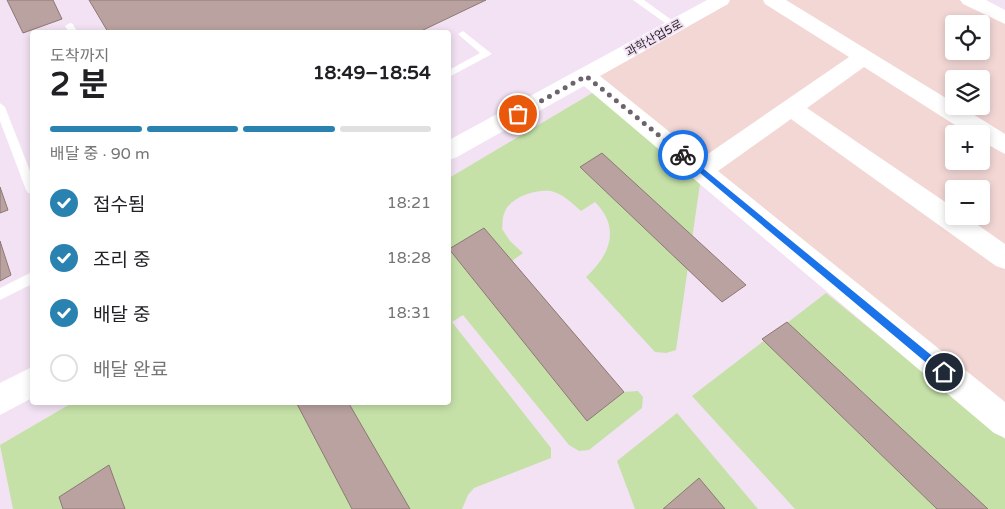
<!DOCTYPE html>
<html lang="ko">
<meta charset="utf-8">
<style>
:root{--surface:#fff;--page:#f2f2f2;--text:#202124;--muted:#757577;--line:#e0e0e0;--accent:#2982b0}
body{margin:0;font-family:"Varela Round","Noto Sans KR",sans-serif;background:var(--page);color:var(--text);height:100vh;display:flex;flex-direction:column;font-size:19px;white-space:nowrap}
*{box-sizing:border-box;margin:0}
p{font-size:16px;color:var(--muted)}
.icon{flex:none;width:28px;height:28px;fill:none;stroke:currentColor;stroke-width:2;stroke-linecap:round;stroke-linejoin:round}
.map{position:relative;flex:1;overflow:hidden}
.sheet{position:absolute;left:30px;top:30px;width:421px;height:375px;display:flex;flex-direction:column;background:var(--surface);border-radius:5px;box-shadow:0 2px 8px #0003}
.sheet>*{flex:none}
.controls{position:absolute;left:945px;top:15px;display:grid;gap:10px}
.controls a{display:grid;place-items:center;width:45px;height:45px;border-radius:5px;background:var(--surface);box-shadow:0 2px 8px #0003;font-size:25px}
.pin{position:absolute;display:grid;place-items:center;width:42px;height:42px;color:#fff;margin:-21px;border:2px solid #fff;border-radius:50%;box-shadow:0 1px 5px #0007}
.courier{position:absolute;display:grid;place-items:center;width:50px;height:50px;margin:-25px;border:4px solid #1a73e8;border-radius:50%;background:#fff;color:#222;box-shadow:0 1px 6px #0007}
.summary em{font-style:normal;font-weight:700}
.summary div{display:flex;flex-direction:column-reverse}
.summary{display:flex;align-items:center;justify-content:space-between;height:85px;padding:0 20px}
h1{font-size:32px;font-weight:700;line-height:38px}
.bar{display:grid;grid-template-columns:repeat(4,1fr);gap:8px 5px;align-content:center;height:60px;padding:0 20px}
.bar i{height:6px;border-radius:4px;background:var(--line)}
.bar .current{background:var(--accent)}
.bar p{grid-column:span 4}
ol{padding:0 20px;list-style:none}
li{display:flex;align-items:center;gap:15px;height:55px}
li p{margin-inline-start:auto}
li .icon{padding:5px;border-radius:50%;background:var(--accent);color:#fff;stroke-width:4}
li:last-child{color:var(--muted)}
li i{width:28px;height:28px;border:2px solid var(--line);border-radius:50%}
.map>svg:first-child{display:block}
.commercial{fill:#f2d7d5;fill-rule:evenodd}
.green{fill:#c5e1a8}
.building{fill:#b9a29f;stroke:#8e7876}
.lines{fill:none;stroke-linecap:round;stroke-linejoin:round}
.lane{fill:#fff;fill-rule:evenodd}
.street{fill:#fff;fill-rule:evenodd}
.secondary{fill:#fff;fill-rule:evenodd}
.route{fill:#1a73e8}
.done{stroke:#6c636c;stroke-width:5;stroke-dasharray:0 9}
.labels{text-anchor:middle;stroke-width:4;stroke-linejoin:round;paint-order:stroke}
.far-street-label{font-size:12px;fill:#241e24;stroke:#f2e2f3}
</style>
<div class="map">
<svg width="1005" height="509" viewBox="0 0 1005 509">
<rect width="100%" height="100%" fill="#f2e2f3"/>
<path class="commercial" d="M722,0H971L1005,18V423L586,76ZM954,24H981V51H954ZM954,79H981V106H954ZM954,134H981V161H954ZM954,189H981V216H954Z"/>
<g class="green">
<path d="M594,92L702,170L676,350L666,353L655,352L586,277C610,255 621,228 595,202L581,211C572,203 563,194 551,191C535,189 509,197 504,214C502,218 503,225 502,229L510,241L523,253L512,261L624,392L638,391L643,397L642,408L589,450L579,451L569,445L463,315L452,322L551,448V458L474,488L468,495L462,509H13L0,445L72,403L449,402V178Z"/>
<path d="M826,293L1005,439V509H795L692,396Z"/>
<path d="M677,413L758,509H635L617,461Z"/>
</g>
<g class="building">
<path d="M7,0H53L62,19L23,33Z"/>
<path d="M89,0H486L419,32H108Z"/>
<path d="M602,153L746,285L722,302L580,167Z"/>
<path d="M0,187L8,210L0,213Z"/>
<path d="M484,228L624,392L587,421L449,249Z"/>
<path d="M0,241L11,275L0,281Z"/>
<path d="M787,322L988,509H937L762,339Z"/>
<path d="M296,402H348L410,509H352Z"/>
<path d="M109,465L125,509H63L59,497Z"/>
<path d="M699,478L725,509H663Z"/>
</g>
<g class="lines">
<g class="lane">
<path d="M633,0H644L680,26L675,29L672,28Z"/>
<path d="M70,23L73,24L77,32H69L65,26Z"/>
<path d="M463,31L492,54L449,77V70L480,53L460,36L458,34Z"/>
<path d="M0,103L5,107L32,176V194L28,193L26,190L0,121Z"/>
<path d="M32,272V284L0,300V288Z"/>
</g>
<g class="street">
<path d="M707,0H730L728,4L600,76L702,158L849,57L765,4L763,0H786L954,103V106H960L1005,134V154L981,141V134H969L864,67L807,108L954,208V216H965L1005,244V269L996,266L791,119L718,171L1005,402V438L994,433L584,86L457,157L449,160V140Z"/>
<path d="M32,367V398L0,415V383Z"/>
</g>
<path class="secondary" d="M960,0H986L1005,10V24L963,4Z"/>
</g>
<path class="route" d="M683,152L947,368V375H941L681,157L680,155Z"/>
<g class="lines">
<path class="done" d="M518,114L586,76L683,155"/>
</g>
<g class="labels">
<g class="far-street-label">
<text transform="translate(654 38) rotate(-29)" y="4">과학산업5로</text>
</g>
</g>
</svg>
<div class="controls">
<a><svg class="icon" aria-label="locate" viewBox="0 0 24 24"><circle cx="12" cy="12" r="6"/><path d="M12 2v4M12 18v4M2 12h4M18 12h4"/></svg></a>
<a><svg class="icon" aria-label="layers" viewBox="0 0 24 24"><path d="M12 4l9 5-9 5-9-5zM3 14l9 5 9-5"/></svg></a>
<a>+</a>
<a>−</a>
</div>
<div class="pin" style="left:518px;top:114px;background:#ea580c"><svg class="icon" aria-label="bag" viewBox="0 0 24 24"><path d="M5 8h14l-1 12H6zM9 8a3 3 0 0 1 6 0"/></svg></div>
<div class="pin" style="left:944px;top:372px;background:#1f2937"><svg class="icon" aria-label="home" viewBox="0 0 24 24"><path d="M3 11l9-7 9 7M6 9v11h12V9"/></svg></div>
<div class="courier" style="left:683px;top:155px"><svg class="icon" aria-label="bike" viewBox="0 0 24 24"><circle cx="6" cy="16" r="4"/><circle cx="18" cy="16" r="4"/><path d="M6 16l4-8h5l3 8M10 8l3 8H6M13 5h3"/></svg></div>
<section class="sheet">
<div class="summary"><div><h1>2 분</h1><p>도착까지</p></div><em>18:49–18:54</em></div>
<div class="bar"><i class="current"></i><i class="current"></i><i class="current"></i><i></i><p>배달 중 · 90 m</p></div>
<ol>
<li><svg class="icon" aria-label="check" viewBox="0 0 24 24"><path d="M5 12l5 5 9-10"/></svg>접수됨<p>18:21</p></li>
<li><svg class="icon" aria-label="check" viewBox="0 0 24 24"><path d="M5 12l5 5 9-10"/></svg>조리 중<p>18:28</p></li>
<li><svg class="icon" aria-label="check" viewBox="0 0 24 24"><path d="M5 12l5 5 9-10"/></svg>배달 중<p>18:31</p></li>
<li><i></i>배달 완료</li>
</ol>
</section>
</div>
